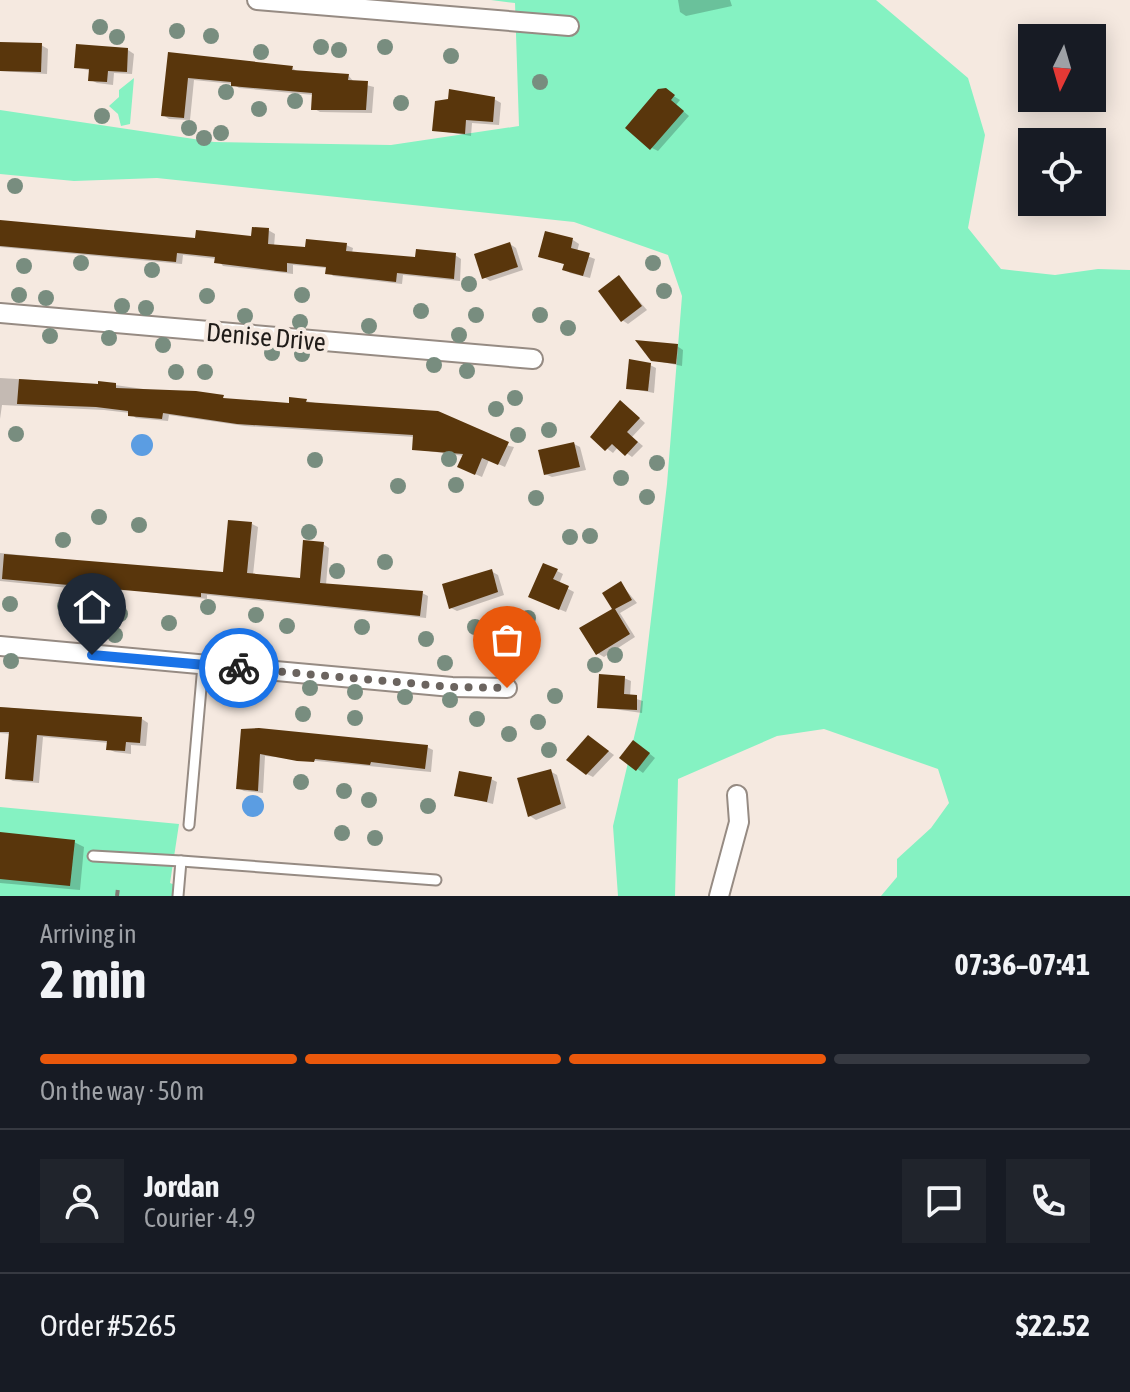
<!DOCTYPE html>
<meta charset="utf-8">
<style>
:root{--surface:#171b24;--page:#20242c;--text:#f1f3f6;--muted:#9ea1a6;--line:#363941;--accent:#ea580c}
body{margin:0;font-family:"Asap Condensed",sans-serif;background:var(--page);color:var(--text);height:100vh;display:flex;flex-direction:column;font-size:30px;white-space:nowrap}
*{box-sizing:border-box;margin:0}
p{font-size:26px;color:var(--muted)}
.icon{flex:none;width:44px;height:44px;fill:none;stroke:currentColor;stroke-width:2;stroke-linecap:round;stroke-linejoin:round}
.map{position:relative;height:896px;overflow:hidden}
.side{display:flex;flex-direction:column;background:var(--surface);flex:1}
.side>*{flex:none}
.needle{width:52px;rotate:185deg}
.tools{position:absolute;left:1018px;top:24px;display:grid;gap:16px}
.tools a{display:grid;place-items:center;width:88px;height:88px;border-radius:0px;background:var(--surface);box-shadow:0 4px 20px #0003;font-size:40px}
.pin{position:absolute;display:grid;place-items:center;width:68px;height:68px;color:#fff;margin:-82px -34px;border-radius:50% 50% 50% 0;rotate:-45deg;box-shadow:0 0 8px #0007}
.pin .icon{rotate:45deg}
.courier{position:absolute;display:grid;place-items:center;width:80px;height:80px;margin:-40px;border:6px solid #1a73e8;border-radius:50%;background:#fff;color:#222;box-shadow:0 2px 10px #0007}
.overview em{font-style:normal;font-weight:700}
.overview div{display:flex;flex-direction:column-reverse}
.overview{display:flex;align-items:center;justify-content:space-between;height:136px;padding:0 40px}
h1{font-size:52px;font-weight:700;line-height:60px}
.bar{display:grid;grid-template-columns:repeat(4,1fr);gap:12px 8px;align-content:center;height:96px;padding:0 40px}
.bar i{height:10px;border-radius:6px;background:var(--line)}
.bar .active{background:var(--accent)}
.bar p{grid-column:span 4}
.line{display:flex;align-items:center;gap:20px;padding:0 40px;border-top:2px solid var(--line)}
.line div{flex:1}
.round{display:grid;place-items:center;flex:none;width:84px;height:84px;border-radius:0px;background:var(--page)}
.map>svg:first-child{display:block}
.green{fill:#85f2c2}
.water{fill:#5b9de2}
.shadow{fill:#0003}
.building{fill:#59360c}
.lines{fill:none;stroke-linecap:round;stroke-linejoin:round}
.lane-casing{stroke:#968b83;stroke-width:13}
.street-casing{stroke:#968b83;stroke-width:22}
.path{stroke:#817a74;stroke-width:4;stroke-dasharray:6 6;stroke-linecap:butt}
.lane{stroke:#fff;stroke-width:9}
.street{stroke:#fff;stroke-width:18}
.tree{fill:#788d7f}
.done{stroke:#6b645f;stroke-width:8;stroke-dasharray:0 14.4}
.route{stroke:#1a73e8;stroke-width:10}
.labels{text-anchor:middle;stroke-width:8;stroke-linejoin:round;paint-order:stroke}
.street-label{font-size:26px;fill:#201c19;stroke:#f5e9e0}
</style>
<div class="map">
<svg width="1130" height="896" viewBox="0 0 1130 896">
<rect width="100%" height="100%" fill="#f5e9e0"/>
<g class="green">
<path d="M491,0H876L968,78L985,135L968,228L1001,269L1055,275L1098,269L1130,270V896H881L897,877V859L931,828L949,803L938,769L824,729L777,736L678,779L675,896H618L613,826L640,712L667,484L682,296L668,255L574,222L157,178L74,181L0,174V110L214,142L391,145L519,126L515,3Z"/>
<path d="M134,78L130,124L121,126L118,114L109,106L119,97V90Z"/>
<path d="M0,807L179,824L170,883L175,885L173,896H0Z"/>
</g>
<g class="water">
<circle cx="142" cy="445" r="11"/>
<circle cx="253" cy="806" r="11"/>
</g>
<g class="shadow">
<path d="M678,0H730L732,6L686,16L680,12Z"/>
<path d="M0,44L41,45L48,49L47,74L0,71Z"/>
<path d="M128,50L134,54L132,74L114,73L113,85L97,83L91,80V71L76,67Z"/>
<path d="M170,54L292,68L300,73L348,75L354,82L374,87L372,113L320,112L313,108L314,95L239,88L233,84L194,80L190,120L169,119L163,115Z"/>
<path d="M672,95L680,100L676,105L689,116L658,151L652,148Z"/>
<path d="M494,99L501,103L499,125L472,123L471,136L434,130Z"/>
<path d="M0,221L197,240L253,238L268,230L275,234L274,247L307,249L346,245L353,248L352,253L417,259L455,255L461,259L460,281L403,275L402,284L333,276L327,268L293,265V274L285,273L223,266L217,259L183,255L182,264L0,247Z"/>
<path d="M547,233L573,240L579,244L577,252L595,259L590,278L570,273L564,269L566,265L541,256Z"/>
<path d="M510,244L516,248L523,270L490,281L484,277Z"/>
<path d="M619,278L647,310L628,324L622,320Z"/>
<path d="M677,346L683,350L682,366L652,360Z"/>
<path d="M650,365L656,368L654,393L628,388Z"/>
<path d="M0,378L115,385L229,401L291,405L306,401L514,447L505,467L489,460L482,477L466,470L464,456L414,449L415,437L245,426L169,415L168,421L136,418L130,413L104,410L2,405L0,419Z"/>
<path d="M626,406L645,423L632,437L643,446L632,457L618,447L613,453L592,437Z"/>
<path d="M574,444L580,447L586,470L552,477L545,474Z"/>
<path d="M252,524L258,527L253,575L302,580L323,544L329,548L326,585L422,593L428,596L426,618L207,595V599L131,590L99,591L0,581V553L224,575Z"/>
<path d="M491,571L498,575L504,595L457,611L451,608Z"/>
<path d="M557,571L563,574L559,584L574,592L566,612L537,600Z"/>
<path d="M621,584L637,603L620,613L635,637L604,657L597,653Z"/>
<path d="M624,678L631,681L630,697L643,701L642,713L599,707Z"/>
<path d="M0,707L142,719L148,723L146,746L131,745V754L115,752L108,749L109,743L43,737L39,783L13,781L7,778L11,734L0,733Z"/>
<path d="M243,731L427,747L433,750L431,772L265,756L263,793L244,791L238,788Z"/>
<path d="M595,741L614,755L593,777L587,774Z"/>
<path d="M640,746L655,758L643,773L622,758Z"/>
<path d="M550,771L557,775L566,808L536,820L530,816Z"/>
<path d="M491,779L497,782L493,804L457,795Z"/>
<path d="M0,835L74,842L84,847L80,890L0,883Z"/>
</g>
<g class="building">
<path d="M0,42L42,43L41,72L0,71Z"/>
<path d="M76,44L128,48L127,72L108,71L107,82L88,81L89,69L74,68Z"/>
<path d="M168,52L293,66L292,70L349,74L348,80L368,81L366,110H311L312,93L231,86V82L188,78L184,118L161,116Z"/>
<path d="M666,88L675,95L671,100L684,111L650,150L625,128L658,89Z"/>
<path d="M449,89L495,97L493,122L466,120L465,134L432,131L435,101L448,99Z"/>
<path d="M0,220L195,238L196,230L251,236L252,227L269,228L268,244L305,247L306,239L347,243L346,251L415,257L416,249L456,253L454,279L397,273L396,282L325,274L326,267L287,263V272L277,271L214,263L215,257L177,253L176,262L0,246Z"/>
<path d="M545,231L573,238L571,248L590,253L583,276L562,270L564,264L538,257Z"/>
<path d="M510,242L518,267L482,279L474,254Z"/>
<path d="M619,275L642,306L621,322L598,291Z"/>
<path d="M635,340L678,344L676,364L651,361Z"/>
<path d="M629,359L651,363L648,391L626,389Z"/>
<path d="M19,379L98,384V381L116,383V388L196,391L224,395L223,398L289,403V397L307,399L306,402L438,411L509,442L498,465L482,458L475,475L457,467L463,454L412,450L413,435L237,424L163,413L162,419L128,416V411L96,407L17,404Z"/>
<path d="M620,400L640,418L627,432L638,442L625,456L612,444L605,451L590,437Z"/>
<path d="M574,442L580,467L544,475L538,450Z"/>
<path d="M228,520L252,522L247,573L300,578L303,540L324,542L320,583L423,591L420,616L201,593V597L2,579L4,554L223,572Z"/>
<path d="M543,563L558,569L553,579L569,586L559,610L528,597Z"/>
<path d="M492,569L498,592L449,609L442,584Z"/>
<path d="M621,581L632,600L615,609L630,634L596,655L579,628L612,609L602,593Z"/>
<path d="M599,674L625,676L624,694L637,695V710L597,708Z"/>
<path d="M0,707L142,717L140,743L126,742L125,751L106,750L107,741L37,735L33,781L5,779L9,732H0Z"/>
<path d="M259,728L428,745L425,769L371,762L370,765L315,759L314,762L297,761L260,754L258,791L236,789L241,729Z"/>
<path d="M588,735L609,751L586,775L566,760Z"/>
<path d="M633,740L650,753L636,771L619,758Z"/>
<path d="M551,769L561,804L528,817L517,778Z"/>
<path d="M459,771L492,777L487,802L454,796Z"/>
<path d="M0,832L75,840L70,886L0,879Z"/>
</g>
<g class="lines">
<defs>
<g id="lane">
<path d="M189,825L203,665"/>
<path d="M93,856L181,861L178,896"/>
<path d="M181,861L436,880"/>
</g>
<g id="street">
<path d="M257,0L569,26"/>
<path d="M0,313L533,359"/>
<path d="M0,646L452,687L507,688"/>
<path d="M719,896L739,822L737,795"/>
</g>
</defs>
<use href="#lane" class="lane-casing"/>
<use href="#street" class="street-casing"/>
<path class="path" d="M117,896L118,888"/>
<use href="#lane" class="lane"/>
<use href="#street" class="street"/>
</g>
<g class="tree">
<circle cx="100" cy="27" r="8"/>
<circle cx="177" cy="31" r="8"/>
<circle cx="211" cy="36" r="8"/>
<circle cx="117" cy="37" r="8"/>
<circle cx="321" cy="47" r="8"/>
<circle cx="385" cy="47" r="8"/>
<circle cx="339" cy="50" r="8"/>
<circle cx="261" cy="52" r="8"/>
<circle cx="451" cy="56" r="8"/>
<circle cx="540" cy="82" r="8"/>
<circle cx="226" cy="92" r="8"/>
<circle cx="295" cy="101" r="8"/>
<circle cx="401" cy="103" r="8"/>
<circle cx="259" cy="109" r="8"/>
<circle cx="102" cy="116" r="8"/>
<circle cx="189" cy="128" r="8"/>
<circle cx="221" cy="133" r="8"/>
<circle cx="204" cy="138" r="8"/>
<circle cx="15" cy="186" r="8"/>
<circle cx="81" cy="263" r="8"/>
<circle cx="653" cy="263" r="8"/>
<circle cx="24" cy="266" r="8"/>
<circle cx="152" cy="270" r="8"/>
<circle cx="469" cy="284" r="8"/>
<circle cx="664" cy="291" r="8"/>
<circle cx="19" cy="295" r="8"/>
<circle cx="302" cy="295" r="8"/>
<circle cx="207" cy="296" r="8"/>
<circle cx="46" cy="298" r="8"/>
<circle cx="122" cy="306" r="8"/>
<circle cx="146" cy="308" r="8"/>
<circle cx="421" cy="311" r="8"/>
<circle cx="476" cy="315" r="8"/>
<circle cx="540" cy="315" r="8"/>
<circle cx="245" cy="316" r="8"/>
<circle cx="300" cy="322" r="8"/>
<circle cx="369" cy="326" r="8"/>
<circle cx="568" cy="328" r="8"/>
<circle cx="459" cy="335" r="8"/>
<circle cx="50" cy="336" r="8"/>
<circle cx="109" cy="338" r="8"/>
<circle cx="163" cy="345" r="8"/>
<circle cx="272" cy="353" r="8"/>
<circle cx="302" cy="354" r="8"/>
<circle cx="434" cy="365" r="8"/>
<circle cx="467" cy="371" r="8"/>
<circle cx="176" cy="372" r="8"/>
<circle cx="205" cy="372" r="8"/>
<circle cx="515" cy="398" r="8"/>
<circle cx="496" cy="409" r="8"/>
<circle cx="549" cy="430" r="8"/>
<circle cx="16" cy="434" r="8"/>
<circle cx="518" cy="435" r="8"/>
<circle cx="449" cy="459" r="8"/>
<circle cx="315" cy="460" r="8"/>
<circle cx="657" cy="463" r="8"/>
<circle cx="621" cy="478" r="8"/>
<circle cx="456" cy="485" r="8"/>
<circle cx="398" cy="486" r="8"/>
<circle cx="647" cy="497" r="8"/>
<circle cx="536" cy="498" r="8"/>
<circle cx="99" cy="517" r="8"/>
<circle cx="139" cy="525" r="8"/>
<circle cx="309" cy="532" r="8"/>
<circle cx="590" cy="536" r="8"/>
<circle cx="570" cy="537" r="8"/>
<circle cx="63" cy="540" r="8"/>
<circle cx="385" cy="562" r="8"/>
<circle cx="337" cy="571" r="8"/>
<circle cx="10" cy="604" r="8"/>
<circle cx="65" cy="606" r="8"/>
<circle cx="208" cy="607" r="8"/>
<circle cx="120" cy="614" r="8"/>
<circle cx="256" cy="615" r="8"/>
<circle cx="528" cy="618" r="8"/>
<circle cx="169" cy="623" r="8"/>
<circle cx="287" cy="626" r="8"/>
<circle cx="362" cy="627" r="8"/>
<circle cx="475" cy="627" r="8"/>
<circle cx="115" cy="635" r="8"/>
<circle cx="426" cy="639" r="8"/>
<circle cx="517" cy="646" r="8"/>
<circle cx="487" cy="647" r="8"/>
<circle cx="615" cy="655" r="8"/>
<circle cx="11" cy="661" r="8"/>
<circle cx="445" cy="663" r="8"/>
<circle cx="595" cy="665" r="8"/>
<circle cx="310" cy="688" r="8"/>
<circle cx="355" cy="692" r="8"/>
<circle cx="555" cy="696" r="8"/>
<circle cx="405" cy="697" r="8"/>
<circle cx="450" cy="700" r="8"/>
<circle cx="303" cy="714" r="8"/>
<circle cx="355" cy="718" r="8"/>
<circle cx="477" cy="719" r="8"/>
<circle cx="538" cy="722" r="8"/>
<circle cx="509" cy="734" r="8"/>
<circle cx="549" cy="750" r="8"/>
<circle cx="301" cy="782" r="8"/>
<circle cx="344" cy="791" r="8"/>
<circle cx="369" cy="800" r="8"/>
<circle cx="428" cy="806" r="8"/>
<circle cx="342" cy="833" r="8"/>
<circle cx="375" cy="838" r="8"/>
</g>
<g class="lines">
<path class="done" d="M239,668L452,687L507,688"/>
<path class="route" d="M92,655L239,668"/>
</g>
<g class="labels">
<g class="street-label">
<text transform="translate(266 337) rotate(5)" y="9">Denise Drive</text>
</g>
</g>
</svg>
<div class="tools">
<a><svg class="needle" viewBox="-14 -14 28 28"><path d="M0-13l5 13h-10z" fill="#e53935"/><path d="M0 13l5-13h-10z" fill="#9ea1a6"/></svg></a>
<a><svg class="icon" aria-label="locate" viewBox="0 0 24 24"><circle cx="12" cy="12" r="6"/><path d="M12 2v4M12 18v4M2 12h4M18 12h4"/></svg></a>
</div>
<div class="pin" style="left:507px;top:688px;background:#ea580c"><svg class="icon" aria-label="bag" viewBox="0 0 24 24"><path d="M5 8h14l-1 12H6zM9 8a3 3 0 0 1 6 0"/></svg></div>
<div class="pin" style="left:92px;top:655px;background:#1f2937"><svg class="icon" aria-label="home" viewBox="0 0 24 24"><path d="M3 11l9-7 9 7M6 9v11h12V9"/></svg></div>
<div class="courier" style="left:239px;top:668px"><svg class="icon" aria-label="bike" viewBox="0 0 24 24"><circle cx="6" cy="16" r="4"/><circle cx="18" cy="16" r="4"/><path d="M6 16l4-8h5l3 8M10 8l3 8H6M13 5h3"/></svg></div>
</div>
<section class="side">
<div class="overview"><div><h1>2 min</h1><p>Arriving in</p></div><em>07:36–07:41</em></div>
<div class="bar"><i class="active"></i><i class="active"></i><i class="active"></i><i></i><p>On the way · 50 m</p></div>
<div class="line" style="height:144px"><a class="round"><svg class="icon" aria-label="person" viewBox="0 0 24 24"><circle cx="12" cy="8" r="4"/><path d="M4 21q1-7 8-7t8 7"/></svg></a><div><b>Jordan</b><p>Courier · 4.9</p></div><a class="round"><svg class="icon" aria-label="chat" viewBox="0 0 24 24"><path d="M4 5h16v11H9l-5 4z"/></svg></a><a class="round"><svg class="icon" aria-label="phone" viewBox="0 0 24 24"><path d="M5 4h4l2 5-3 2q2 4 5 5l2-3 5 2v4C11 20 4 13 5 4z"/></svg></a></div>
<div class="line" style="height:104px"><div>Order #5265</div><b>$22.52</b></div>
</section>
